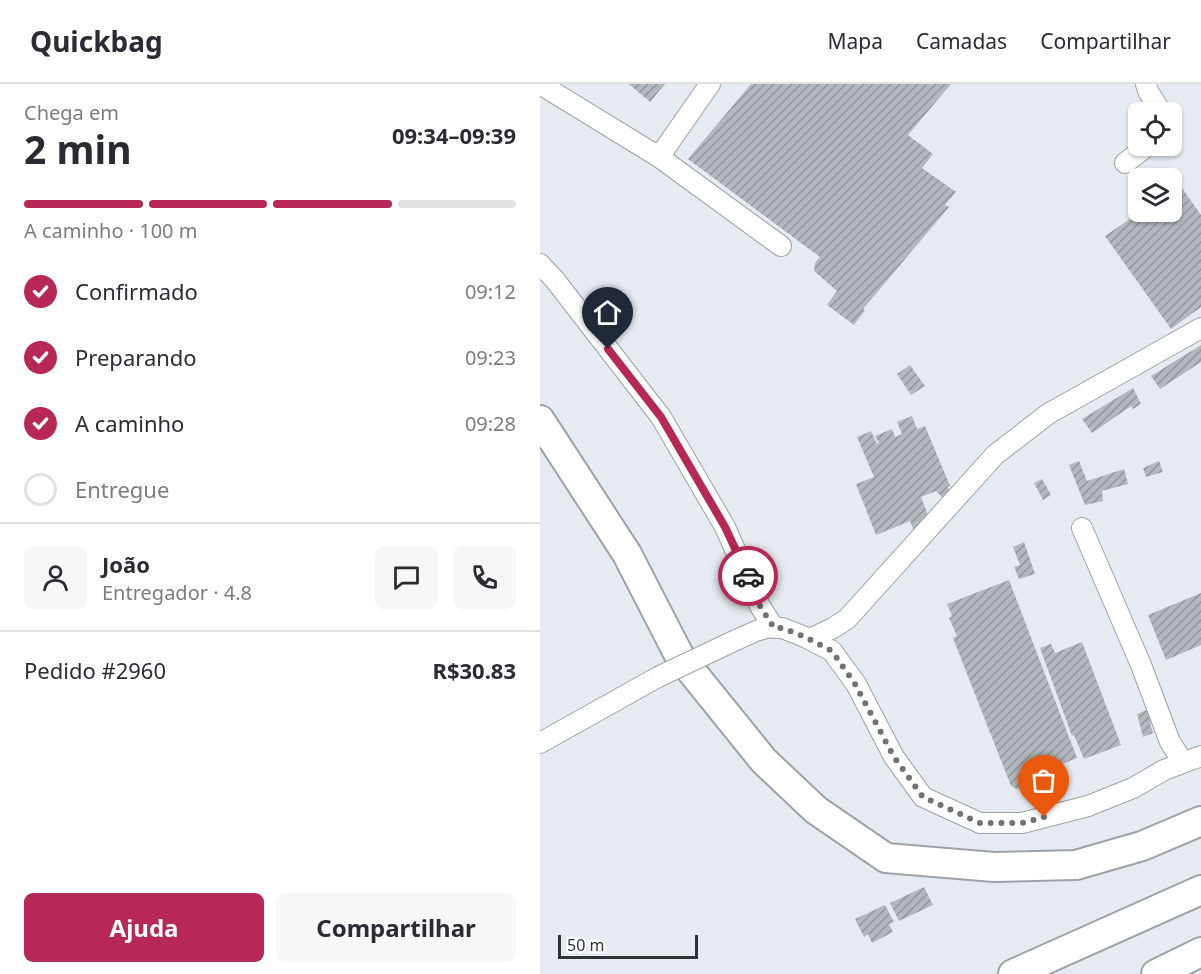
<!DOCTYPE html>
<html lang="pt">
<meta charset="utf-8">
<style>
:root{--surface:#fff;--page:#f7f7f7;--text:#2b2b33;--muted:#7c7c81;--line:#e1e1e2;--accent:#b82856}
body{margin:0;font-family:"Noto Sans",sans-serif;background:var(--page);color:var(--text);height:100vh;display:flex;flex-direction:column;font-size:22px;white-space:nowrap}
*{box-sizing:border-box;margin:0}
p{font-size:20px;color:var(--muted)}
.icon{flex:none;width:33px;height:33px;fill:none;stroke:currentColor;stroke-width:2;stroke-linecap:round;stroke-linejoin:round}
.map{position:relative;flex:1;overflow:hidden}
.sheet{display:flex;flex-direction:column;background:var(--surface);width:540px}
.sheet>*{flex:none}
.buttons{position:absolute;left:588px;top:18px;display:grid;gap:12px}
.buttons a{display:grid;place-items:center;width:54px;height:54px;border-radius:9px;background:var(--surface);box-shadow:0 2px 4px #0004;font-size:30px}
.scale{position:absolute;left:18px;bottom:15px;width:140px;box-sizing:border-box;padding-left:6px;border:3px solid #303335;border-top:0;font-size:16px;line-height:21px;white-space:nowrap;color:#303335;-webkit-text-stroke:4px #fff;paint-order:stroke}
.pin{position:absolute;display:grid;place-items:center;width:51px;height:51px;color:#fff;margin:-62px -26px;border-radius:50% 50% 50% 0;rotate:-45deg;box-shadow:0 0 6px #0007}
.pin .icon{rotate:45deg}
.courier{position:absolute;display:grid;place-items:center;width:60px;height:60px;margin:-30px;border:4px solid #b82856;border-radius:50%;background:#fff;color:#222;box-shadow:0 2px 8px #0007}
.headline em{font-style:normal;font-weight:700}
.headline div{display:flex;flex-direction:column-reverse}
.headline{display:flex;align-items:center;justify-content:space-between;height:102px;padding:0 24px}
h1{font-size:39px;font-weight:700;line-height:45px}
.bar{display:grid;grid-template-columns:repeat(4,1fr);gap:9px 6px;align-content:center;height:72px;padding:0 24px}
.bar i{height:8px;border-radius:4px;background:var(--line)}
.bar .current{background:var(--accent)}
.bar p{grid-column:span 4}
.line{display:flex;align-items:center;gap:15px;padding:0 24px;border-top:2px solid var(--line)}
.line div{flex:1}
.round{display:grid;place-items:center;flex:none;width:63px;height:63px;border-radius:9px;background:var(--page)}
ol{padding:0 24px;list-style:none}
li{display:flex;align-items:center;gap:18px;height:66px}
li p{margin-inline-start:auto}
li .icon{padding:6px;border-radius:50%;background:var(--accent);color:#fff;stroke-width:4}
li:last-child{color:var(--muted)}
li i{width:33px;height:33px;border:3px solid var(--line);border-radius:50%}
.action{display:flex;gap:12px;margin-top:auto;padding:12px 24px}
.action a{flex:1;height:69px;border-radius:9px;background:var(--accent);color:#fff;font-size:24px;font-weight:700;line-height:69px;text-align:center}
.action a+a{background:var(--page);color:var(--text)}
header{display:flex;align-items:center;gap:36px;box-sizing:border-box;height:84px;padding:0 30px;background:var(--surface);border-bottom:2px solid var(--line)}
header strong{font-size:28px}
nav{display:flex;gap:33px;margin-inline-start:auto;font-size:21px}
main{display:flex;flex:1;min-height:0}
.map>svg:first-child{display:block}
.building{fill:url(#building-hatch)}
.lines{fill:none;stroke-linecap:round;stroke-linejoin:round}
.minor-casing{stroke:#9da2a7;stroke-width:22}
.highway-casing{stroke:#9da2a7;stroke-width:32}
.minor{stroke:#fff;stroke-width:20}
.highway{stroke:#fff;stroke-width:28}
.minor-bridge-casing{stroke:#9da2a7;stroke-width:22;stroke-linecap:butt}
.minor-bridge{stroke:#fff;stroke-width:20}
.done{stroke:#6f7376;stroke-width:6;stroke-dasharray:0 10.8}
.route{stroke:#b82856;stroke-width:8}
</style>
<header>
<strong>Quickbag</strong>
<nav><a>Mapa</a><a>Camadas</a><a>Compartilhar</a></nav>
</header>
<main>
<section class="sheet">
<div class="headline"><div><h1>2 min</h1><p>Chega em</p></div><em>09:34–09:39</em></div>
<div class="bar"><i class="current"></i><i class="current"></i><i class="current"></i><i></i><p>A caminho · 100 m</p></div>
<ol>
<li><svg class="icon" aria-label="check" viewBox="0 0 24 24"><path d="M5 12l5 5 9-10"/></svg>Confirmado<p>09:12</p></li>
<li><svg class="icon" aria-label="check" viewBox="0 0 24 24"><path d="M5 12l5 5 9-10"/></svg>Preparando<p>09:23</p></li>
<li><svg class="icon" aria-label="check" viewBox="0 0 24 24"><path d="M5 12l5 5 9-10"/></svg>A caminho<p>09:28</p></li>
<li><i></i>Entregue</li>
</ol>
<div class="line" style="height:108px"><a class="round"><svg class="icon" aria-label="person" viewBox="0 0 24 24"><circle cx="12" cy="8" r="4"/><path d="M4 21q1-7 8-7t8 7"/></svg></a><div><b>João</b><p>Entregador · 4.8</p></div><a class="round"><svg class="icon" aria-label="chat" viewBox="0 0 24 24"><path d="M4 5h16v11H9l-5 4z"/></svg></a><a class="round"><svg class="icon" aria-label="phone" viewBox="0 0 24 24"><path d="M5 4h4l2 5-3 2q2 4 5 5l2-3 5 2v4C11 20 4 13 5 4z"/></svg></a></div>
<div class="line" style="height:78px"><div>Pedido #2960</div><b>R$30.83</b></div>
<div class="action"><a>Ajuda</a><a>Compartilhar</a></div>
</section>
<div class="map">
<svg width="661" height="890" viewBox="0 0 661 890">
<defs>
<pattern id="building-hatch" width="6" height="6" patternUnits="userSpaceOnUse" patternTransform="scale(1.5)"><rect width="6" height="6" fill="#b2b8bd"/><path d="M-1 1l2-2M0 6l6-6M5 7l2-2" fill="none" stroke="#91969a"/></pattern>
</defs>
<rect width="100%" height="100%" fill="#e5ebf0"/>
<g class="building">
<path d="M89,0H125L110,18Z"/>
<path d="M211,0H411L368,51L393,70L382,84L416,108L405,121L409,123L323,225L325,226L314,241L287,221L297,207L274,187L275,179L280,173L148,75Z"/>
<path d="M639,100L661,131V223L631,245L565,152L600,128H632V105Z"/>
<path d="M661,261V278L620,305L611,292Z"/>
<path d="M370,281L385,302L371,311L357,290Z"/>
<path d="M593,304L601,320L593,325L591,322L552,349L542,335Z"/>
<path d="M372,332L377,345L385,342L410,402L407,403L411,407L404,415L396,407L381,413L388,431L374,447L370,437L336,451L316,400L334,393L317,353L331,347L337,360L339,359L335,352L352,345L355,353L362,350L357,338Z"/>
<path d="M539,377L547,397L584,385L588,400L562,407L563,417L545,421L529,381Z"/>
<path d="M619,377L623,388L606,393L603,384Z"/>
<path d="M502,395L511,411L503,416L494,399Z"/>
<path d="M484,458L495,490L479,495L474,483L480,481L473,463Z"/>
<path d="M469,496L537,674L495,691L497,697L477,705L471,702L413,554L417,552L409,534L412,532L407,520Z"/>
<path d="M661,509V561L626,576L608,531Z"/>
<path d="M542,558L581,661L544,675L534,651L532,652L500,564L511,560L515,569Z"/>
<path d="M609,625L613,637L610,639L613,649L603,653L597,630Z"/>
<path d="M384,803L393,821L359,837L350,819Z"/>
<path d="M345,821L354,838L349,840L353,848L332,859L328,850L324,853L315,835Z"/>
</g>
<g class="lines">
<defs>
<g id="minor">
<path d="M0,0L119,73L241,162"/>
<path d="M606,0L608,7L621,28"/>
<path d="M119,73L170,0"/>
<path d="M585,79L607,62"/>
<path d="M0,180L15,196L121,333L185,443L220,522L234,544"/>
<path d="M542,444L601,581L630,658L643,678"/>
<path d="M270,555L293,544L307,535L455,371L508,330L661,244"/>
<path d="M196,556L216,547L230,543L242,544L265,553L292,567L316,600L354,673L383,713L440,739H482L548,722L593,704L624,686L661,672"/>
<path d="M0,659L118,593"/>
</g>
<g id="highway">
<path d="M0,336L87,470L140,573L224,677L276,726L346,774L454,783L536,781L602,762L661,737"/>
<path d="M473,890L661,806"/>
<path d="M616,890L661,868"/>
</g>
</defs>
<use href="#minor" class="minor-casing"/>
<use href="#highway" class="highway-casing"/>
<use href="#minor" class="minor"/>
<use href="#highway" class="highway"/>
<defs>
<path id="minor-bridge" d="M118,593L196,556"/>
</defs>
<use href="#minor-bridge" class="minor-bridge-casing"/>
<use href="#minor-bridge" class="minor-bridge"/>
</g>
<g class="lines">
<path class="done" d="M208,492L220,522L234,544H242L265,553L292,567L315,600L354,673L383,713L440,739H482L504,733"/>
<path class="route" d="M68,265L121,333L185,443L208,492"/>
</g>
</svg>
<div class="buttons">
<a><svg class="icon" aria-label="locate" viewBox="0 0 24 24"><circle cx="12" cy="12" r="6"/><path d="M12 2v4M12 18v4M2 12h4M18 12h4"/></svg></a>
<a><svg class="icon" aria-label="layers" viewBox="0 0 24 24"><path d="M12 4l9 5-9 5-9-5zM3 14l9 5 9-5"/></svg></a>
</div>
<div class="scale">50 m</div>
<div class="pin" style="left:504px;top:733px;background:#ea580c"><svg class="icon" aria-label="bag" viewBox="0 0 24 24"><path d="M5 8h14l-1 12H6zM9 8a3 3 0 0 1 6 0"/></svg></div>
<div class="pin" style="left:68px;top:265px;background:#1f2937"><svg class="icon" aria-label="home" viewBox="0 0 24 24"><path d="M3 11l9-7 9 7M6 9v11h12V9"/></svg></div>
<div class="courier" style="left:208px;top:492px"><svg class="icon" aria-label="car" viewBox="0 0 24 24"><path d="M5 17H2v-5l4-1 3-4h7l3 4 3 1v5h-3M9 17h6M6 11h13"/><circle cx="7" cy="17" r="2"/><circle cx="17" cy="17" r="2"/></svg></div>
</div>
</main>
